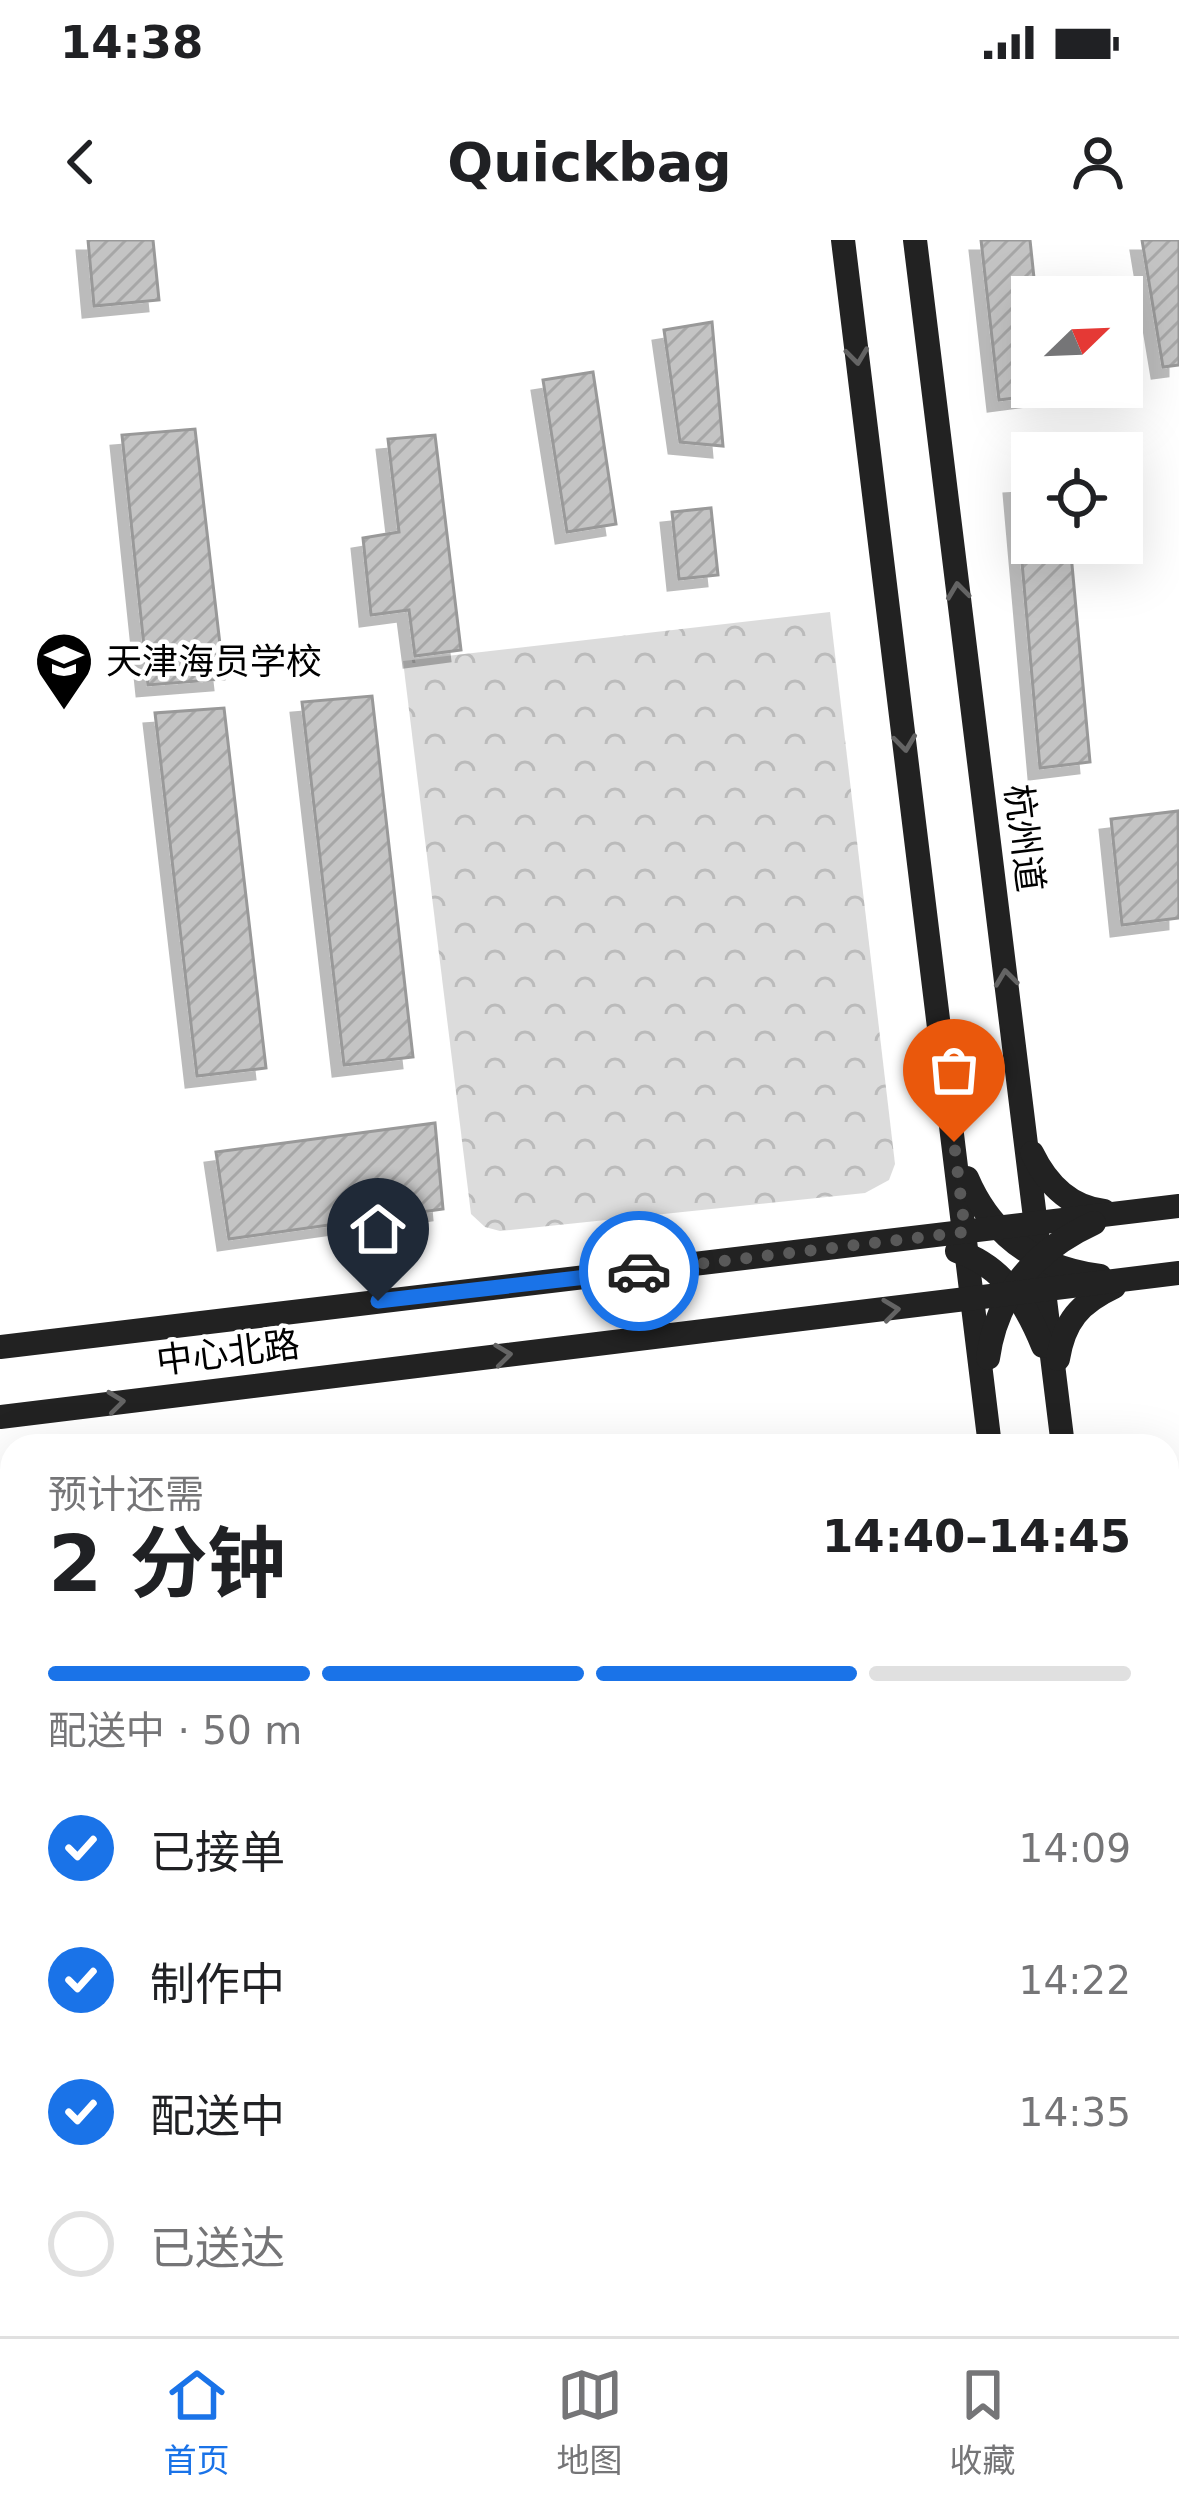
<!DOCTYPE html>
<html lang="zh">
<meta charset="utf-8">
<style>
:root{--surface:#fff;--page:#f2f2f2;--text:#202124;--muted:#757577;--line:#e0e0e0;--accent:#1a73e8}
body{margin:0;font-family:"DejaVu Sans","Noto Sans SC",sans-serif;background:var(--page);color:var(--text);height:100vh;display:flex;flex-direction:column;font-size:45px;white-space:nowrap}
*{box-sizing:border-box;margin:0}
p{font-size:39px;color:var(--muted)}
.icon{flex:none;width:66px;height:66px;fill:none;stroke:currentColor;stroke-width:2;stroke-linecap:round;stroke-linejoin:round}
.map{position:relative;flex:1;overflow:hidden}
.panel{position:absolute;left:0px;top:1194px;width:1179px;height:903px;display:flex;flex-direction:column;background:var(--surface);border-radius:36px 36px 0 0;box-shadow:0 12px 48px #0002}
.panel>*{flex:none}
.needle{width:78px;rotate:67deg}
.buttons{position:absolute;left:1011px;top:36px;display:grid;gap:24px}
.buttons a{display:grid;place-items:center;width:132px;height:132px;border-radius:0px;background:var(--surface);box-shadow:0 12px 48px #0002;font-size:60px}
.pin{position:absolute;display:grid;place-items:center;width:102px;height:102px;color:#fff;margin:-123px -51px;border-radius:50% 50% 50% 0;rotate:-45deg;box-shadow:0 0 12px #0007}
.pin .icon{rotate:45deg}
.courier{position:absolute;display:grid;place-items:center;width:120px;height:120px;margin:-60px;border:9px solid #1a73e8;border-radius:50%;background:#fff;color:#222;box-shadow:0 3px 15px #0007}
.summary em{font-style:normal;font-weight:700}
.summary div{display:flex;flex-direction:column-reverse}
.summary{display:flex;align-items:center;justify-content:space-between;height:204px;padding:0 48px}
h1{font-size:78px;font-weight:700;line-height:90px}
.bar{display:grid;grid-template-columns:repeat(4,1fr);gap:18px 12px;align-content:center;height:144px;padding:0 48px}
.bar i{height:15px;border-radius:9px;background:var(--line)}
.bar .active{background:var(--accent)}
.bar p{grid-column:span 4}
ol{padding:0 48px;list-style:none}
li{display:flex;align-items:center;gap:36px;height:132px}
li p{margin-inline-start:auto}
li .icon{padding:12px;border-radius:50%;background:var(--accent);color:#fff;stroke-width:4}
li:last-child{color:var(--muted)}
li i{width:66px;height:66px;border:6px solid var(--line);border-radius:50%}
.status{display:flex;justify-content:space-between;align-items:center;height:84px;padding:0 60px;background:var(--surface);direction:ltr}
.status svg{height:33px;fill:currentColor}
header{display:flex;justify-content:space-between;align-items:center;height:156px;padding:0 48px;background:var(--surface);font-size:54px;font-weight:700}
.tabs{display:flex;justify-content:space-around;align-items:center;height:168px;border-top:3px solid var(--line);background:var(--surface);font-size:33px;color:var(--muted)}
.tabs a{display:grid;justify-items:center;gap:6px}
.tabs .active{color:var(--accent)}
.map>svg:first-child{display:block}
.park{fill:url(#park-crowns)}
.building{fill:url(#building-hatch);stroke:#999;stroke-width:3;filter:url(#shadow)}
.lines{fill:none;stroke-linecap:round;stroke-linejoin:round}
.tertiary{stroke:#555;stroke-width:24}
.secondary{stroke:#222;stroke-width:24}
.oneway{stroke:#646464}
.done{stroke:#595959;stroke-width:12;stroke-dasharray:0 21.6}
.route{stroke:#1a73e8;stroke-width:15}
.labels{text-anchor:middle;stroke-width:9;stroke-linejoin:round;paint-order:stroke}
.poi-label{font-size:36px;fill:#000;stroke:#fff;text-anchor:start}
.street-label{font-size:36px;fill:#000;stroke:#fff}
</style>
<div class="status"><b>14:38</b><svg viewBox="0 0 49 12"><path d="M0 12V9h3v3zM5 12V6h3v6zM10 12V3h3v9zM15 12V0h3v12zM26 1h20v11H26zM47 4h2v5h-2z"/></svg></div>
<header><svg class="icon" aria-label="back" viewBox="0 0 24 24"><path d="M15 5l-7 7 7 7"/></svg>Quickbag<svg class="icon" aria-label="person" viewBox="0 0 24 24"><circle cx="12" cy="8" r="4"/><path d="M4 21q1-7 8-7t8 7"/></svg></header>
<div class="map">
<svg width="1179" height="2096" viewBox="0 0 1179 2096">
<defs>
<pattern id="park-crowns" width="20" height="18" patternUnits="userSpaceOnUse" patternTransform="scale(3)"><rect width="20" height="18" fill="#dcdcdc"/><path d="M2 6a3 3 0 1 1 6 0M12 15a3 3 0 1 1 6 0" fill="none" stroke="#bbb"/></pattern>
<pattern id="building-hatch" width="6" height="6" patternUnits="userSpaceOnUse" patternTransform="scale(3)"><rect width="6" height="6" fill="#c4c4c4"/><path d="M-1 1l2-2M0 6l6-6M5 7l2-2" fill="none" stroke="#a7a7a7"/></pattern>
<filter id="shadow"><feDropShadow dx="-11" dy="11" stdDeviation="0" flood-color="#0004"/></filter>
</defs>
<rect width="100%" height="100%" fill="#fff"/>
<path class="park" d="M830,372L895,924L889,940L865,953L500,991L485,987L471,974L403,421Z"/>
<g class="building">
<path d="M88,0H153L159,60L94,66Z"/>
<path d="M981,0H1030L1036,57H1032V147H1045L1046,154L999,160Z"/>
<path d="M1142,0H1179V125L1163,127Z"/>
<path d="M712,82L723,206L680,202L664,90Z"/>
<path d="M593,132L616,284L567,292L543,140Z"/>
<path d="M195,189L224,439L148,445L122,195Z"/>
<path d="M435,195L461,410L415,416L409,370L371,375L363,298L399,292L388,199Z"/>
<path d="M1032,242V303H1070L1090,522L1040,528L1015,243Z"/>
<path d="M711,268L718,335L679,339L672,272Z"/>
<path d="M372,456L413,817L344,825L302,462Z"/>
<path d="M224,468L266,828L197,836L155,473Z"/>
<path d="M1178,571L1179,678L1122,685L1111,579Z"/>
<path d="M435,883L443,969L229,999L216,912Z"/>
<path d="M12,1684V1762L0,1763V1685Z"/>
</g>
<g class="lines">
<g class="tertiary">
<path d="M1167,1964L1179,1963"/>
<path d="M159,2096L243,2085"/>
</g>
<g class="secondary">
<path d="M843,0L990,1206"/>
<path d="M915,0L1063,1206"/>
<path d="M1032,913C1047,944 1069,967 1104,971"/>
<path d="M967,938C992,997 1038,1028 1100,1036"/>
<path d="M957,1011C1003,1026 1026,1064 1043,1106"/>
<path d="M0,1107L1179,966"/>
<path d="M988,1118C997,1053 1035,1010 1094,983"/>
<path d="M1058,1119C1064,1081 1080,1063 1114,1047"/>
<path d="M0,1177L1179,1033"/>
<path d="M1090,2085L1091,2096"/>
<path d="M1163,2085L1164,2096"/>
</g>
</g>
<defs><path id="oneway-chevron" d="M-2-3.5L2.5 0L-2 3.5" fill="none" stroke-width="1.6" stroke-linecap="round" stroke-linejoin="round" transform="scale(3)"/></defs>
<g class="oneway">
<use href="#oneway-chevron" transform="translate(857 116) rotate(83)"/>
<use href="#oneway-chevron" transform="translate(958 351) rotate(-97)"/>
<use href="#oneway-chevron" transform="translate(905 503) rotate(83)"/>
<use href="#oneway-chevron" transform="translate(1006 738) rotate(-97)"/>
<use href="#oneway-chevron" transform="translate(891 1070) rotate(-7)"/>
<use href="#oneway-chevron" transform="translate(503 1115) rotate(-7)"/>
<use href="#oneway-chevron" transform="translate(116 1162) rotate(-7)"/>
</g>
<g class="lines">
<path class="done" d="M639,1031L965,992L954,902"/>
<path class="route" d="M378,1061L639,1031"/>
</g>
<defs>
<symbol id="university-pin" viewBox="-11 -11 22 30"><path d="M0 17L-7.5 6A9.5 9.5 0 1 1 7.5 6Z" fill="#000" stroke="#fff"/><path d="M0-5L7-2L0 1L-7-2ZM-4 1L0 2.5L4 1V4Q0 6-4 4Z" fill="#fff"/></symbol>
</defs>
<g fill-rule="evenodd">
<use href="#university-pin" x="31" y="388" width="66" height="90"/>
</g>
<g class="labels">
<g class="poi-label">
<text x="106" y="434">天津海员学校</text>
</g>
<g class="street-label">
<text transform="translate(1025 598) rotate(83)" y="13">杭州道</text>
<text transform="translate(228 1112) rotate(-7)" y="13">中心北路</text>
</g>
</g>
</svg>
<div class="buttons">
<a><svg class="needle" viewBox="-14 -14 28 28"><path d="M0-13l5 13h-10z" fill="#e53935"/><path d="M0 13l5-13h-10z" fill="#757577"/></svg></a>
<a><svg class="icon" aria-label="locate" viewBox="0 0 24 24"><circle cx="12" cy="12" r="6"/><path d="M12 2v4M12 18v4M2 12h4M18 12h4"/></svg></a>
</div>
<div class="pin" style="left:954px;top:902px;background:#ea580c"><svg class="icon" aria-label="bag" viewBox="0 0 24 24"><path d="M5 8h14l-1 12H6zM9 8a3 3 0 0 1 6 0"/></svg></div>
<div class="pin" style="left:378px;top:1061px;background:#1f2937"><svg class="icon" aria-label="home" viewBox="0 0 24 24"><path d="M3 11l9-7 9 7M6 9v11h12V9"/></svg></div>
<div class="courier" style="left:639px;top:1031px"><svg class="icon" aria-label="car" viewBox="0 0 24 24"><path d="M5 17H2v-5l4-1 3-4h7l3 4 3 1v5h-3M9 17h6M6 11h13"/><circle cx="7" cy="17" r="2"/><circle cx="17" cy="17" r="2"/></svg></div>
<section class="panel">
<div class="summary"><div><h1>2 分钟</h1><p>预计还需</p></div><em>14:40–14:45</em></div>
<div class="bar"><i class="active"></i><i class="active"></i><i class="active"></i><i></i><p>配送中 · 50 m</p></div>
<ol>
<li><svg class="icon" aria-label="check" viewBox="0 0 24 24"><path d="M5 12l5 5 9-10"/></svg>已接单<p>14:09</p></li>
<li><svg class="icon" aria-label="check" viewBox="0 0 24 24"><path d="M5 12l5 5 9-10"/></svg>制作中<p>14:22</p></li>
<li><svg class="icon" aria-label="check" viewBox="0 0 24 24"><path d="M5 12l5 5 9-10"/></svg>配送中<p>14:35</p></li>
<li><i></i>已送达</li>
</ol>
</section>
</div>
<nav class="tabs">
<a class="active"><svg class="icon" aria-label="home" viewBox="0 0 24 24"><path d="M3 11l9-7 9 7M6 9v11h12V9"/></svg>首页</a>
<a><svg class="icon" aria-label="map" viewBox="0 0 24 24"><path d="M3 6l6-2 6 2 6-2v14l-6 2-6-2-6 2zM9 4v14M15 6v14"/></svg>地图</a>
<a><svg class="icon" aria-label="saved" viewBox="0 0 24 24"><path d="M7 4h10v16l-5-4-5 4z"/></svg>收藏</a>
</nav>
